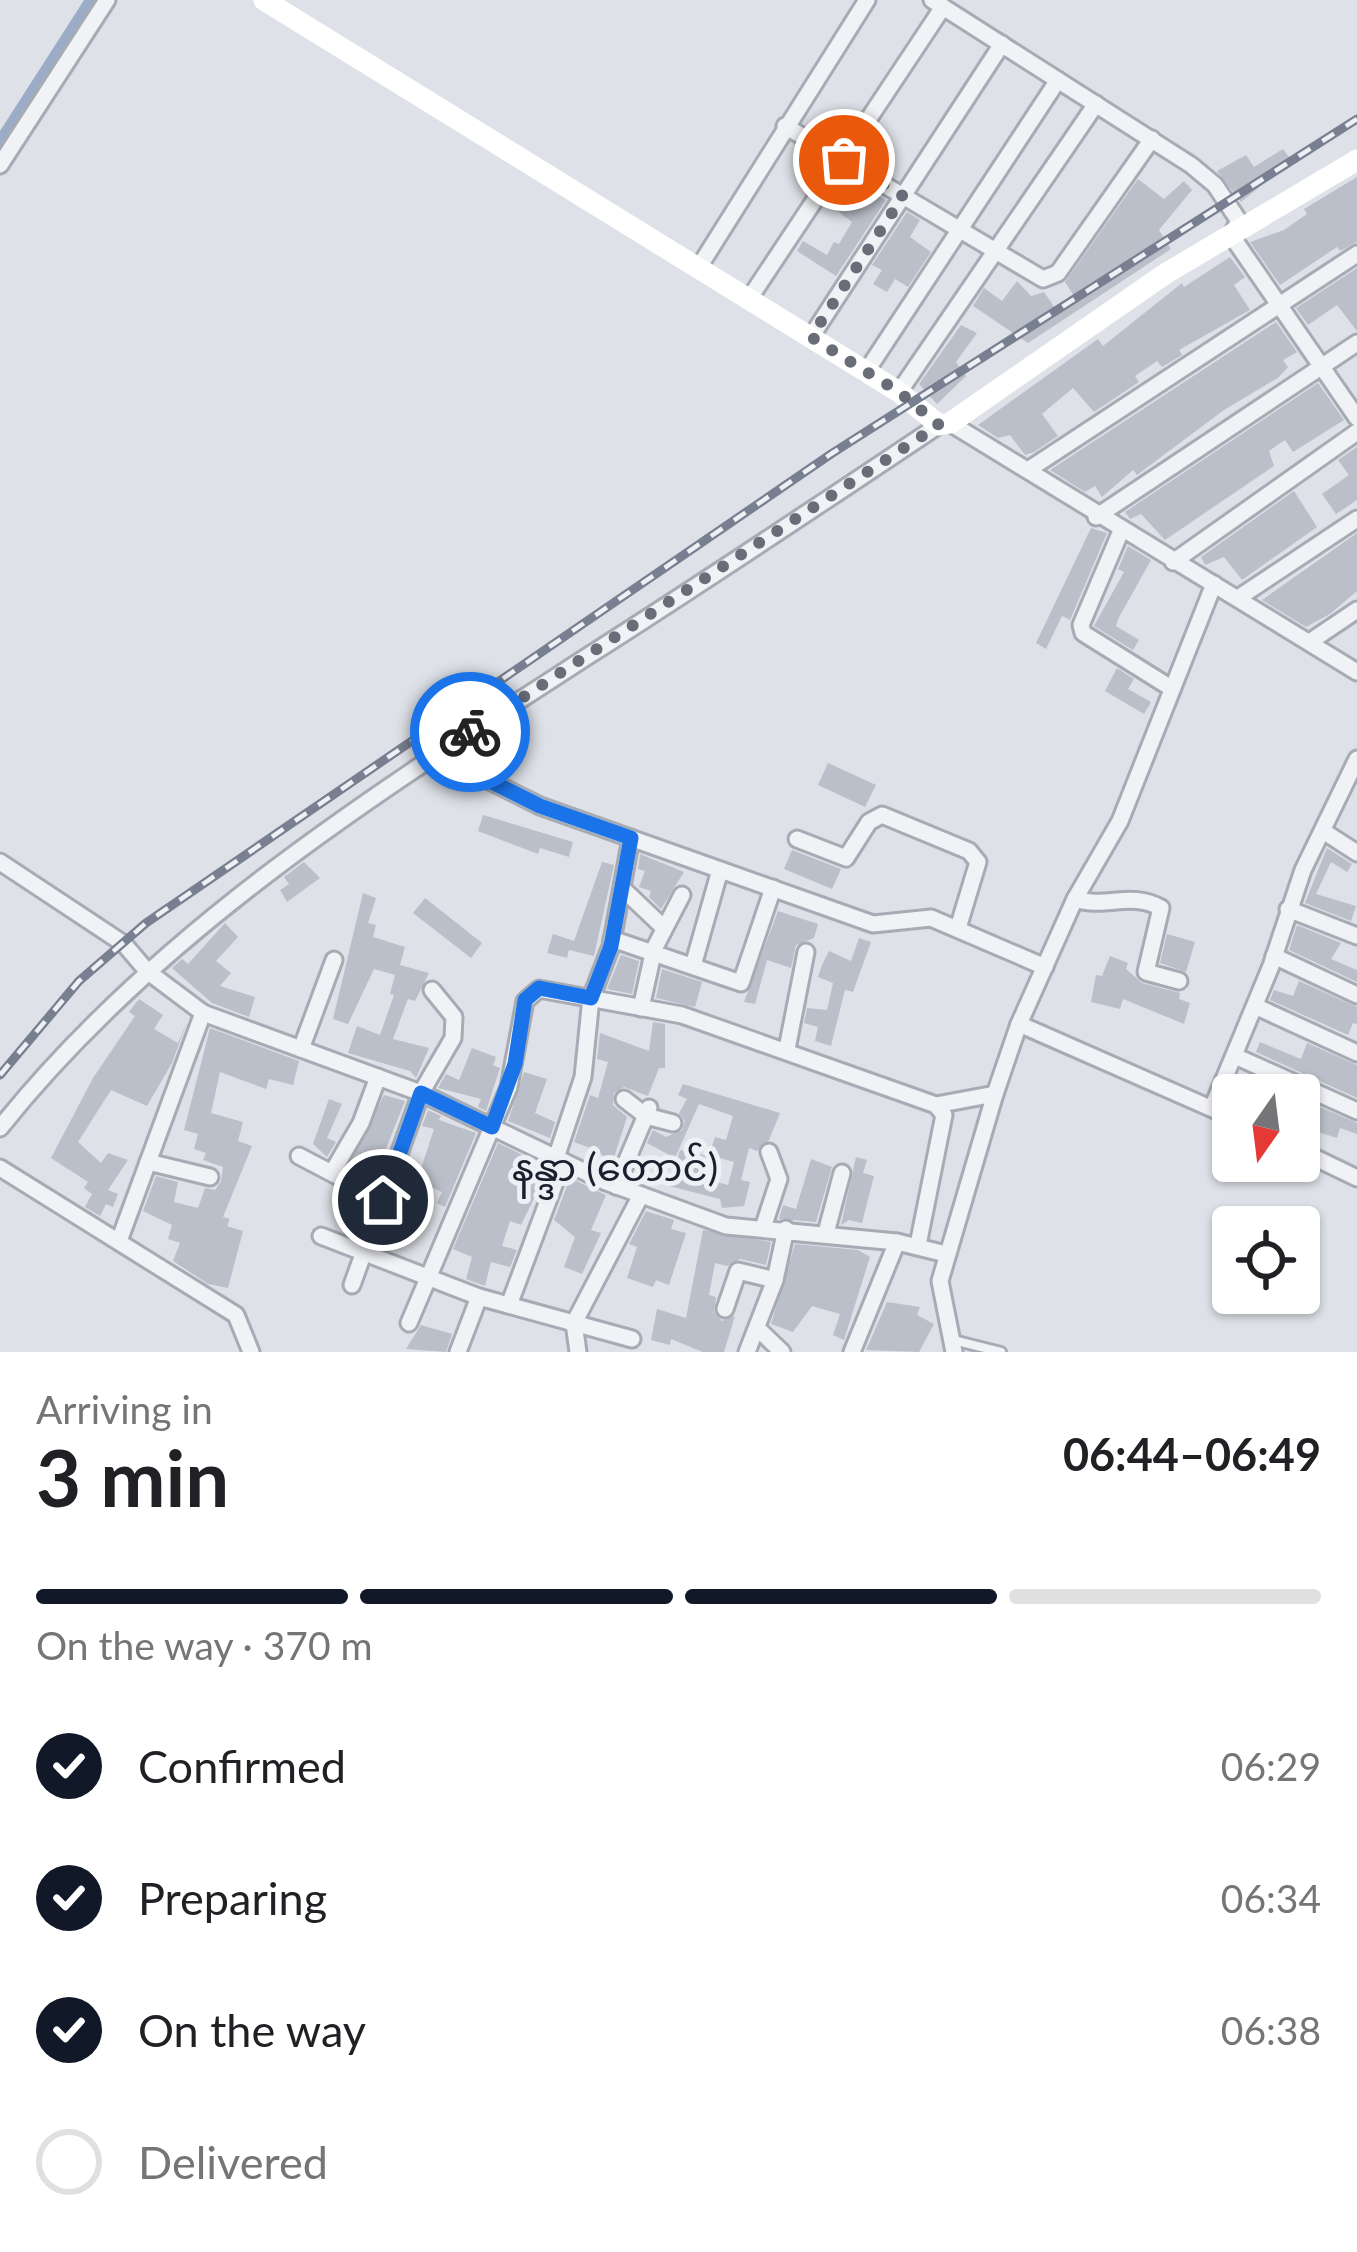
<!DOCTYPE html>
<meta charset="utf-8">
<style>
:root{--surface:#fff;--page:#f2f2f2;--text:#202124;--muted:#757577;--line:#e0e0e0;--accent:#111827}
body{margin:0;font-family:Lato,"Noto Sans Myanmar",sans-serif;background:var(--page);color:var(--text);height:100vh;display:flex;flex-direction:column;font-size:45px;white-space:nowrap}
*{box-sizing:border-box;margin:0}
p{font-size:39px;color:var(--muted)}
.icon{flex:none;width:66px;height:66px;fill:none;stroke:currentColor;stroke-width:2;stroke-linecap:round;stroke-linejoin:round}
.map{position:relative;height:1352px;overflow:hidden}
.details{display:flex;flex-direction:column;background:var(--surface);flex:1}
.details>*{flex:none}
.needle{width:78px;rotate:194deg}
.fabs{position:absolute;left:1212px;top:1074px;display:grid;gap:24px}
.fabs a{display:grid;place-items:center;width:108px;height:108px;border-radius:12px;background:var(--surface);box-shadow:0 3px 9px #0004;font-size:60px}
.pin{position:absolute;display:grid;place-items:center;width:102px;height:102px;color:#fff;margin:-51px;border:6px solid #fff;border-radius:50%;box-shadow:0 3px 12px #0007}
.courier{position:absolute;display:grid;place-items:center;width:120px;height:120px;margin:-60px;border:9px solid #1a73e8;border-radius:50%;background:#fff;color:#222;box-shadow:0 3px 15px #0007}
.summary em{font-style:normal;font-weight:700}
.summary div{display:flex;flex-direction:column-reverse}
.summary{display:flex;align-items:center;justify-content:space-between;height:204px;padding:0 36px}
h1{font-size:78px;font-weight:700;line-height:90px}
.bar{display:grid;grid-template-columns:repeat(4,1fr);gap:18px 12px;align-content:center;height:144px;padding:0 36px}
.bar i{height:15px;border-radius:9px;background:var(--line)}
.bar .active{background:var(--accent)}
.bar p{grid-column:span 4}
ol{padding:0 36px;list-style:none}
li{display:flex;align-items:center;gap:36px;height:132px}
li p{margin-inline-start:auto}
li .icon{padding:12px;border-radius:50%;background:var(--accent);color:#fff;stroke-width:4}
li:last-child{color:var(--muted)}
li i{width:66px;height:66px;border:6px solid var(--line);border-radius:50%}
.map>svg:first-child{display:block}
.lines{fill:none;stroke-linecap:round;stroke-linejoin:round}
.canal{stroke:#9aacc6;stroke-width:15}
.building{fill:#bbbfc9}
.lane-casing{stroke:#a7abb4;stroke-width:14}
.street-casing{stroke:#a7abb4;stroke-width:21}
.lane{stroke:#f0f2f5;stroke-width:8}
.street{stroke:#f0f2f5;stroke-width:15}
.secondary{stroke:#fff;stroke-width:21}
.rail-casing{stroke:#787f90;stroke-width:9}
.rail{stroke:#edf0f5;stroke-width:4.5;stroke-dasharray:14;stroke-linecap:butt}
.done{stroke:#686d78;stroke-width:12;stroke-dasharray:0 21.6}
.route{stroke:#1a73e8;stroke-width:15}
.labels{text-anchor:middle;stroke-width:10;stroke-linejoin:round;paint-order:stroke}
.quarter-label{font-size:39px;fill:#1a1f2d;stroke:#edf0f5}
</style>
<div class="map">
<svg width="1357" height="1352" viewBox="0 0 1357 1352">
<rect width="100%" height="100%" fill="#dee1e7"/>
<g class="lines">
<path class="canal" d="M0,145L93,0"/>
</g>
<g class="building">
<path d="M1283,149L1292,161L1241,202L1217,171L1246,155L1254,167Z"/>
<path d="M1357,177V242L1340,251L1337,247L1280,285L1250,242L1284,230L1307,214L1304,209Z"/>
<path d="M1138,179L1164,199L1184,181L1192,190L1159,230L1171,249L1028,343L973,306L984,288L1002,301L1017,281L1031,296L1044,292L1057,311L1076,299L1065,282Z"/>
<path d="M867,189L886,200L836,276L797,251L803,241L827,255L834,242L839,244L852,222L827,203L833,194L855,208Z"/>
<path d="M907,212L920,220L910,237L931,252L908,287L895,279L887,292L873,284L882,270L872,265Z"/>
<path d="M1230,257L1245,277L1234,285L1250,310L1179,350L1182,355L1162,367L1157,361L1135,376L1139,382L1094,412L1073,388L1042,414L1058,436L1034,452L1025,455L1010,435L998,438L978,425L1098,339L1103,346L1182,283L1184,287Z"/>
<path d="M1357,268V331L1337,305L1308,325L1296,308Z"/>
<path d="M1276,322L1297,352L1283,360L1288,367L1279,377L1224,410L1137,475L1133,470L1102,497L1095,486L1085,492L1050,470Z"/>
<path d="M961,325L977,333L956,362L966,376L937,404L919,384Z"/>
<path d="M1318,383L1344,420L1293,452L1285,440L1269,451L1274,466L1165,540L1141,514L1130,519L1125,512Z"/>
<path d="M1357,447V500L1336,514L1322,494L1349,475L1338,460Z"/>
<path d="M1294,491L1317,527L1242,580L1224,557L1205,565L1201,557Z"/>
<path d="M1091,528L1107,533L1070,620L1062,616L1046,649L1036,643Z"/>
<path d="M1357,533V591L1330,614L1306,627L1262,600Z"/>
<path d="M1128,546L1151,560L1118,619L1116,626L1139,640L1133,650L1094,626L1124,572L1118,569Z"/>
<path d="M1117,668L1134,679L1128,689L1151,702L1144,714L1105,691Z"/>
<path d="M828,763L876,785L865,807L818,785Z"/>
<path d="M483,815L573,842L569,857L540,848L538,854L478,831Z"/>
<path d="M1327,848L1352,864L1347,872L1331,862L1316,894L1356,906L1351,921L1305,903Z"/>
<path d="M792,850L841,869L832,889L784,869Z"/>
<path d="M640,854L684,872L661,909L649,897L651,891L639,887L645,871L638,869Z"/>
<path d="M304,862L320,878L287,902L280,890L289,884L284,877Z"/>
<path d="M602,862L614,865L594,956L569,950L567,958L547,953L553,934L574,941Z"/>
<path d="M363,893L376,898L368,923L376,925L373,937L405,947L400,965L429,973L415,1001L408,999L393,1039L429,1048L416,1078L410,1071L348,1053L357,1026L380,1035L394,995L390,994L395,975L374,969L348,1024L333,1019Z"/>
<path d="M425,898L482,943L471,958L413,913Z"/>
<path d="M778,911L818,924L814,938L796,945L791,968L767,960L755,1004L744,1002Z"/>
<path d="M225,923L238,937L216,961L231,973L220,986L255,997L249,1017L212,1003L172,968L182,959L188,964Z"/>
<path d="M1297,925L1341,943L1331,959L1357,970V982L1289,950Z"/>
<path d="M1167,934L1195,942L1186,972L1160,963Z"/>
<path d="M859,938L871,942L853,992L845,990L831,1046L815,1041L818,1027L804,1023L807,1008L827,1010L833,983L818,977L822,965L829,951L851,961Z"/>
<path d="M621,955L639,961L632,994L607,989Z"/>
<path d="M1110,956L1128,963L1126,969L1142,983L1180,993L1179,999L1190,1003L1184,1024L1123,999L1120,1009L1091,1002L1096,975L1102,976Z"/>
<path d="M662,969L702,982L695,1007L656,998Z"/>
<path d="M1299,981L1357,1007V1024L1353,1023L1348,1035L1270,1000L1274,990L1293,996Z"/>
<path d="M139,999L163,1015L154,1029L178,1043L187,1022L172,1063L147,1106L111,1090L78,1142L101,1163L108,1153L128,1160L108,1190L118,1194L113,1207L106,1204L100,1216L85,1207L92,1194L84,1188L88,1182L51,1158L93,1078L135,1016L129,1012Z"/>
<path d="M653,1022L665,1024V1068H659L648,1096L624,1087L614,1093L613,1105L627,1117L610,1170L601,1166L604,1157L598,1151L574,1142L590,1095L598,1098L608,1062L597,1059L600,1033L649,1051Z"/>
<path d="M210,1028L299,1061L293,1085L269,1079L266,1089L220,1072L211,1113L243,1122L238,1141L252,1146L223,1217L230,1219L227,1226L243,1231L228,1288L208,1284L173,1261L180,1243L168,1239L172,1225L143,1211L156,1176L178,1182L174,1202L198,1208L205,1188L215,1190L221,1181L223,1167L203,1160L206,1153L194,1149L198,1134L184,1130Z"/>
<path d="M1260,1042L1301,1059L1307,1043L1357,1065V1098L1256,1052Z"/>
<path d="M472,1048L496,1057L493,1065L500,1068L486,1111L478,1107L481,1099L438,1088L446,1074L459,1080Z"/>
<path d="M524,1072L547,1079L535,1113L555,1122L550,1138L508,1121Z"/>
<path d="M1246,1074L1292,1095H1233V1105L1227,1102L1239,1075Z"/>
<path d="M683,1084L780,1113L769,1140L757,1151L749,1148L741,1180L750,1182L744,1206L722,1208L720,1199L669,1186L680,1150L711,1157L706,1179L728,1185L734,1162L709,1155L715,1137L726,1140L733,1116L699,1104L675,1158L647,1143L653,1130L666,1137L682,1130L685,1121L679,1113L687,1099L678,1095Z"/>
<path d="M384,1095L405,1101L373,1181L348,1168Z"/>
<path d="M1299,1098L1357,1123V1134L1340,1128L1337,1138L1299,1126Z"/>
<path d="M329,1099L342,1104L327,1138L336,1142L327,1157L313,1144Z"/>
<path d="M428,1110L441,1116L439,1120L476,1133L445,1207L437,1203L442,1192L417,1181L434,1129L422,1126Z"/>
<path d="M498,1143L535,1161L530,1177L542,1182L521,1225L510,1221L502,1246L517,1250L510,1267L491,1262L485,1286L466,1279L472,1257L453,1249Z"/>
<path d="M856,1157L867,1160L863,1173L874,1176L862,1223L849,1220L841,1225Z"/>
<path d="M811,1159L832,1167L816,1222L779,1219L783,1205L796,1209Z"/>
<path d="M570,1178L606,1195L591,1230L601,1233L582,1274L564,1267L575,1237L554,1220Z"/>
<path d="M646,1211L674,1220L671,1229L686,1233L669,1285L656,1280L653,1287L627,1278L637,1247L629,1244Z"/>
<path d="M703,1230L771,1242L766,1265L740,1259L727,1266L715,1263L709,1295L716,1297L714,1312L722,1321L735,1316L724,1352H703L671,1339L670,1345L651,1340L657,1309L686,1318Z"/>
<path d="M795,1244L858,1250L870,1257L844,1340L833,1335L840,1314L812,1306L793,1332L771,1324Z"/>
<path d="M887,1302L920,1307L917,1315L934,1324L919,1352L866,1350Z"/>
<path d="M421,1325L452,1334L446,1352L406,1349Z"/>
</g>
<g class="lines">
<defs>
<path id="lane" d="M953,1340L1001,1352"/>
<g id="street">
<path d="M932,0L1191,165L1215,185L1239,221L1231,235L1357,418"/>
<path d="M785,126L1043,279L1058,273L1152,139"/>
<path d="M0,165L107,0"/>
<path d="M699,267L867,0"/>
<path d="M749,299L943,7"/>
<path d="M811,337L1002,44"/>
<path d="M866,372L1058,80"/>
<path d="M899,392L1096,104"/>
<path d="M950,423L1357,672"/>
<path d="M1028,470L1357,254"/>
<path d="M1096,517L1357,343"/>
<path d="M1121,531L1081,625L1083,633L1171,688"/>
<path d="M1173,562L1357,432"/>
<path d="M1238,598L1357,519"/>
<path d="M1311,641L1357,610"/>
<path d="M436,754L540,806L873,924L931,918L1045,967"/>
<path d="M1323,831L1357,853"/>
<path d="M797,839L846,858L869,822L882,815L969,851L978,862L958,928"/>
<path d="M0,862L124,944L147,971L203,1013L421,1093L606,1182L726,1226L897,1242L946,1254"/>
<path d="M624,890L664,928"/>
<path d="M1075,899C1106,909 1131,891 1161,908L1146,972L1179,981"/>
<path d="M1288,909L1357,936"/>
<path d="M612,939L741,983L773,888"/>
<path d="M1274,956L1357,995"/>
<path d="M693,966L720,870"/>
<path d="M1255,1006L1357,1053"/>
<path d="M641,1008L654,949L682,895"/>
<path d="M1019,1024L1233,1118"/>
<path d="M301,1049L334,960"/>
<path d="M787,1049L806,952"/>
<path d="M1235,1056L1357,1111"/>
<path d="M624,1099L646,1116L673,1123"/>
<path d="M936,1105L995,1094"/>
<path d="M1212,1108L1271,966L1303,870L1357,759"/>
<path d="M0,1128C158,930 378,792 588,656C706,581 822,503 939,425"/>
<path d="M1299,1150L1357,1178"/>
<path d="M299,1156L383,1200"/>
<path d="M556,1158L583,1077L591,998L611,946L631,838"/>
<path d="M148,1162L210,1177"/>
<path d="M0,1168L236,1315L251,1352"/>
<path d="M333,1171L361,1123L378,1077"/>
<path d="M616,1186L649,1108"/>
<path d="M763,1228L779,1179L769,1152"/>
<path d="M826,1233L842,1173"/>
<path d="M321,1236L479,1297L632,1339"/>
<path d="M119,1241L203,1013"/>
<path d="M352,1285L421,1093L453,1038L454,1017L432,990"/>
<path d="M509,1305L563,1161"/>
<path d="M725,1309L738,1271L775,1280"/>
<path d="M409,1323L509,1087L525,1001L539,989L682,1015L936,1105L944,1115L918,1245"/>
<path d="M757,1328L782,1352"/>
<path d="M458,1352L479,1297"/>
<path d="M578,1352L574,1323L641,1195"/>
<path d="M747,1352L775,1280L786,1229"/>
<path d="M852,1352L897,1242"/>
<path d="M954,1352L940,1281L995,1094L1019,1024L1075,899L1120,821L1214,584"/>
</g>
</defs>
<use href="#lane" class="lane-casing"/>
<use href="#street" class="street-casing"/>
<use href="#lane" class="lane"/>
<use href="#street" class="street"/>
<path class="secondary" d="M264,0L899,392L939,425L950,423L1165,274L1357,160"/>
<defs>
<path id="rail" d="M0,1075L79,981L146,923L831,454L1357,119"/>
</defs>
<use href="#rail" class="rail-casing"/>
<use href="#rail" class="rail"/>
</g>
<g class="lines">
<path class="done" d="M470,732L939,425L899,392L811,337L903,196L844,160"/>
<path class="route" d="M383,1200L421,1093L492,1127L515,1064L525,1000L539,988L591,998L611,946L631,838L540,806L436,754L470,732"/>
</g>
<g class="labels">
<g class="quarter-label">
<text x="615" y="1181">နန္ဒာ (တောင်)</text>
</g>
</g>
</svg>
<div class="fabs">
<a><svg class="needle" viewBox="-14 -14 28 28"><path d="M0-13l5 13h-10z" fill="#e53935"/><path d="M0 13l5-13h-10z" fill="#757577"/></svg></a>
<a><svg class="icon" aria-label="locate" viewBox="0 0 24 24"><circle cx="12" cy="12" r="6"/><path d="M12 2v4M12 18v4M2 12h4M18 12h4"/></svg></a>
</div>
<div class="pin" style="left:844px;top:160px;background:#ea580c"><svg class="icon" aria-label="bag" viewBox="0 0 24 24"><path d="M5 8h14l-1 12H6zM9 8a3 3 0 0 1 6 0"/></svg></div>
<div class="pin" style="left:383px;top:1200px;background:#1f2937"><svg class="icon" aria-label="home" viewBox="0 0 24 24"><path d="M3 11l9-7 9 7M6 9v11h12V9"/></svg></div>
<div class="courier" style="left:470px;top:732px"><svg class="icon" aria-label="bike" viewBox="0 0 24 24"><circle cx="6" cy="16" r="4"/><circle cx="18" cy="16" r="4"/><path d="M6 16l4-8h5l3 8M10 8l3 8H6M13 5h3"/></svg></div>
</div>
<section class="details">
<div class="summary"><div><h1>3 min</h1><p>Arriving in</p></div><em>06:44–06:49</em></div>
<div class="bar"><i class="active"></i><i class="active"></i><i class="active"></i><i></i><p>On the way · 370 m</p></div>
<ol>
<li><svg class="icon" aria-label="check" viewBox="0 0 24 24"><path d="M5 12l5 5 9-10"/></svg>Confirmed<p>06:29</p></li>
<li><svg class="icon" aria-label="check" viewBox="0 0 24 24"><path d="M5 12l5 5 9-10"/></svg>Preparing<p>06:34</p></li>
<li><svg class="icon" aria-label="check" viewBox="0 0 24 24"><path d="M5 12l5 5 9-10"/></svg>On the way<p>06:38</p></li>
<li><i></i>Delivered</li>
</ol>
</section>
